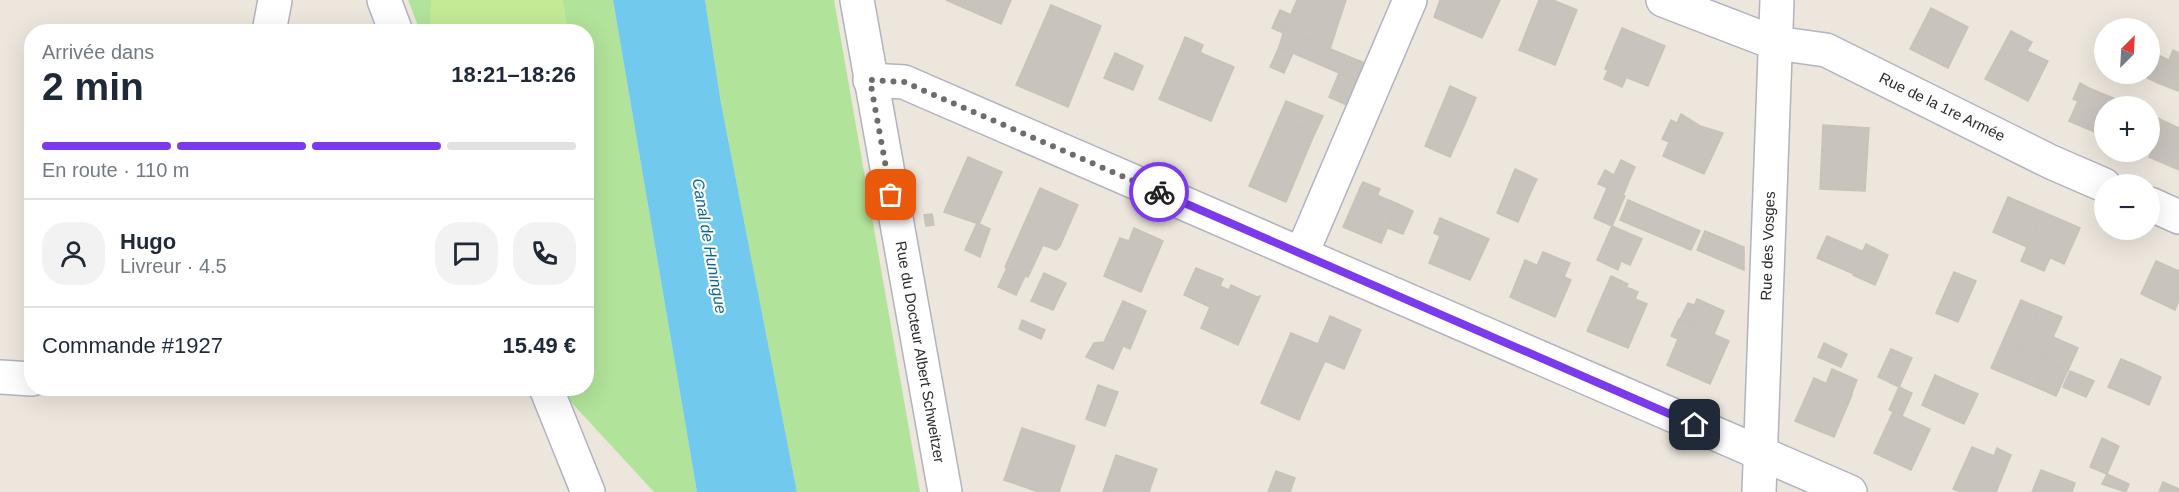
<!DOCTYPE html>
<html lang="fr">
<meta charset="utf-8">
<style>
:root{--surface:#fff;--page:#f2f2f3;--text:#1f2937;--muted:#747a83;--line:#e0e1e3;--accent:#7c3aed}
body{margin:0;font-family:Helvetica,sans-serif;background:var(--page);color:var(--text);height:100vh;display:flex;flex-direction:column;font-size:22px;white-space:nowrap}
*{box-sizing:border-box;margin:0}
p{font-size:20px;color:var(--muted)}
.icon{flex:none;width:33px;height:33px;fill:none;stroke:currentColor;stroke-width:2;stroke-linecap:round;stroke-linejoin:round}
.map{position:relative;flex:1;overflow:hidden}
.side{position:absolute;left:24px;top:24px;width:570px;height:372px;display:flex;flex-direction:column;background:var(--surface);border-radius:24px;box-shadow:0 6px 24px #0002}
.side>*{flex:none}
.needle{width:39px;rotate:24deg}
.buttons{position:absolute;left:2094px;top:18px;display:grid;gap:12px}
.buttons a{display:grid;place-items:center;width:66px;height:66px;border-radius:50%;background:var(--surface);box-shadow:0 6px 24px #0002;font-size:30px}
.pin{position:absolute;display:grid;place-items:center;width:51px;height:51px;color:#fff;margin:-26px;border-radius:12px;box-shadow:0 3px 9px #0006}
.courier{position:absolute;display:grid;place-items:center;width:60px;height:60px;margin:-30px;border:4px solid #7c3aed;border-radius:50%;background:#fff;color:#222;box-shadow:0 2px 8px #0007}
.overview em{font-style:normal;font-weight:700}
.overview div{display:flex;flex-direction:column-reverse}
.overview{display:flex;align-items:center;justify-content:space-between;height:102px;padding:0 18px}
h1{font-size:39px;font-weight:700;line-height:45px}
.bar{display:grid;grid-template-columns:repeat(4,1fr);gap:9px 6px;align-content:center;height:72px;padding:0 18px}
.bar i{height:8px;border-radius:4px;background:var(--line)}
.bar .current{background:var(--accent)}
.bar p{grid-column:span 4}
.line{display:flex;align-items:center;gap:15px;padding:0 18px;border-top:2px solid var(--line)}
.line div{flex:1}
.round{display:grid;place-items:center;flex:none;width:63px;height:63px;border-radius:24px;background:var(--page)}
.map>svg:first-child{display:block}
.green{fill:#b1e39a}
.pitch{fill:#c4ea96}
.water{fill:#71c9ee}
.building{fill:#c8c3bd;stroke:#c8c2b7;stroke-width:1.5}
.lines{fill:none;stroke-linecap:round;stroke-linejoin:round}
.minor-casing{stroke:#b1b3be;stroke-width:36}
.minor{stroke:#fff;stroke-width:33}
.done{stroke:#6f6c69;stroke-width:6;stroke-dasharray:0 10.8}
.route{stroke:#7c3aed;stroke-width:8}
.labels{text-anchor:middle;stroke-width:4.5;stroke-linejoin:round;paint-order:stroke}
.street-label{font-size:15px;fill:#2b2b2b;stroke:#fff}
.water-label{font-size:16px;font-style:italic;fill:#0e679b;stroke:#fff}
</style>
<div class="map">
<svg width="2179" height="492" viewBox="0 0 2179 492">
<rect width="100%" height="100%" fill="#ede6dd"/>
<g class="green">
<path d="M408,0H613L697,492H654L559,389L586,388V32L420,31Z"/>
<path d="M705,0H834L920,492H797L721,103Z"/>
</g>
<path class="pitch" d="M431,0H563L568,31H430Z"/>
<path class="water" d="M613,0H705L721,103L797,492H697Z"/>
<g class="building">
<path d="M946,0H1011L1001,24Z"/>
<path d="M1297,0H1346L1330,49L1311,41L1321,19L1294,7Z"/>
<path d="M1440,0H1500L1482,38L1434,17Z"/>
<path d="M1539,0H1553L1577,10L1555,65L1519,50Z"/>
<path d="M1051,5L1101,26L1068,107L1016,85Z"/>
<path d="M1294,7L1321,19L1311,41L1284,30Z"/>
<path d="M1931,8L1968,27L1948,68L1910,49Z"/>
<path d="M1280,10L1291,15L1283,33L1272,28Z"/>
<path d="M1622,28L1665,46L1648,86L1605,69Z"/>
<path d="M1284,30L1367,64L1360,82L1279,47Z"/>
<path d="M2011,31L2032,42L2027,51L2048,61L2028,101L1985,79Z"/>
<path d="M1185,37L1203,45L1200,53L1182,45Z"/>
<path d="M1182,45L1234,67L1211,121L1159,99Z"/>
<path d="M1279,47L1293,53L1284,73L1270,67Z"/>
<path d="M2173,50L2179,53V65L2169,60Z"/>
<path d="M2150,51L2158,55L2150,73Z"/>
<path d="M1115,53L1143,66L1133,90L1104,78Z"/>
<path d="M2158,55L2169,60L2158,83L2147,78Z"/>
<path d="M2169,60L2179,65L2178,91L2158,83Z"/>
<path d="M1608,70L1626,78L1622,87L1604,79Z"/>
<path d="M1339,73L1360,82L1349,106L1329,97Z"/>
<path d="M2080,83L2089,88L2082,103L2073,99Z"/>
<path d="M1450,86L1476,98L1464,126L1438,115Z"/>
<path d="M2089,88L2120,101L2118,106H2104V136L2069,121L2078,101L2082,103Z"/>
<path d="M1286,101L1323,116L1315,133L1279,117Z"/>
<path d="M1681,114L1700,126L1723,133L1704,174L1663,156L1669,142L1662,139L1671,120L1677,123Z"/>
<path d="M1438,115L1464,126L1450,157L1425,146Z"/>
<path d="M1279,117L1315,133L1306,154L1270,138Z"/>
<path d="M2158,118L2166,122L2159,136L2152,133Z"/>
<path d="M2166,122L2179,128V170L2149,157Z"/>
<path d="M1823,125L1869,128L1865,191L1820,189Z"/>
<path d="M1270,138L1306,154L1286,202L1249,186Z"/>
<path d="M968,157L1002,172L987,206L953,191Z"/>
<path d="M1621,160L1635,167L1623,195L1598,184L1605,170L1614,175Z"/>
<path d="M1515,169L1537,179L1530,194L1509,184Z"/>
<path d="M1363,182L1380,189L1377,196L1360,188Z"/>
<path d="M1509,184L1530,194L1518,222L1497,213Z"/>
<path d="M1040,188L1078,205L1060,246L1056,250L1043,245L1028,277L1005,267Z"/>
<path d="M1360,188L1398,204L1381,243L1343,227Z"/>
<path d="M1607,188L1625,196L1612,226L1594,218Z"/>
<path d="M953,191L987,206L979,224L944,212Z"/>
<path d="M2008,197L2043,212L2027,247L1993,232Z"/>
<path d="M1628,200L1700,231L1691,250L1620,220Z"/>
<path d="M1398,204L1413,211L1403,234L1388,228Z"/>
<path d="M2043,212L2080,228L2064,264L2027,247Z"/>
<path d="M932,214L934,225L926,226L924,215Z"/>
<path d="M1440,218L1489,239L1470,280L1429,263L1440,236L1434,233Z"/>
<path d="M977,223L990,229L980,257L965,250Z"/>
<path d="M1612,226L1642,239L1630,265L1621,261L1618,270L1597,260Z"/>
<path d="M1134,228L1163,241L1141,292L1104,276L1120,238L1129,241Z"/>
<path d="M1705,231L1744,247V270L1697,250Z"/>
<path d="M1827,236L1864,252L1854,274L1817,258Z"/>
<path d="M1866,244L1888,255L1875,285L1853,275Z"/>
<path d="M2027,247L2050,258L2044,271L2021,261Z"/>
<path d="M1543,252L1570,263L1564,277L1537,266Z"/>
<path d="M1525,260L1571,280L1555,317L1510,297Z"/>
<path d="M2156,261L2179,271V300L2175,310L2141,294Z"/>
<path d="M1007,268L1025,276L1016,295L998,287Z"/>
<path d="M1196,268L1223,279L1220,286L1229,290L1231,285L1257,297L1260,296L1238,345L1201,328L1210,307L1184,295Z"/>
<path d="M1954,272L1976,281L1958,322L1936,313Z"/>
<path d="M1044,273L1066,283L1053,310L1031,301Z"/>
<path d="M1611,276L1628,284L1626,287L1638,292L1635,299L1647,304L1628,348L1587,331Z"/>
<path d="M1697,299L1724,311L1714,334L1687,322Z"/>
<path d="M2021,300L2040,308L2022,350L2003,341Z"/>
<path d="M1123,301L1146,311L1130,349L1106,338Z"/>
<path d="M1688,303L1694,305L1687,322L1680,319Z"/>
<path d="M2040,308L2062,317L2043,359L2022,350Z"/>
<path d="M1330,316L1361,330L1344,369L1325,361L1307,401L1269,384L1291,333L1318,344Z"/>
<path d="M1679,319L1729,341L1710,384L1667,365L1678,339L1671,336Z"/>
<path d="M1022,320L1045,330L1041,339L1019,329Z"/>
<path d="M2053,337L2078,348L2068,370L2043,359Z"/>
<path d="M1106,338L1123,346L1113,369L1086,357L1094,343L1104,342Z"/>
<path d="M2003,341L2047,361L2036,387L1991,368Z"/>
<path d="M1824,343L1847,354L1841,367L1818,357Z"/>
<path d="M1891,349L1912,358L1899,387L1878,377Z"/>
<path d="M2121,359L2140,367L2127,395L2108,387Z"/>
<path d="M2047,361L2068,370L2056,396L2036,387Z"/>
<path d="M2140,367L2161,377L2149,405L2127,395Z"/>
<path d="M1832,369L1857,380L1851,395L1826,384Z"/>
<path d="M2070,371L2094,381L2086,397L2063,387Z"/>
<path d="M1935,375L1959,386L1946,416L1922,405Z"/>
<path d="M1814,378L1852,395L1834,437L1795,421Z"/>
<path d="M1269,384L1307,401L1299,420L1261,403Z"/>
<path d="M1098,385L1118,392L1105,426L1086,419Z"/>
<path d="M1959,386L1978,394L1964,424L1946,416Z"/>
<path d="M1899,387L1912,393L1902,416L1889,410Z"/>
<path d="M1893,412L1930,429L1911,470L1874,453Z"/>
<path d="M1022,428L1075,446L1059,492H1039L1004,480Z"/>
<path d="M2102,438L2119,446L2107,474L2090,467Z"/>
<path d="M1972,447L1994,456L1997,448L2011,455L1996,492H1961L1953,489Z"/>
<path d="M1116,455L1157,469L1149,492H1103Z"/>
<path d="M2041,470L2075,483L2072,492H2032Z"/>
<path d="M1276,471L1295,478L1290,492H1268Z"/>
<path d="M2107,474L2129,484L2126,492L2102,484Z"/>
<path d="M2163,482L2179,489V492H2159Z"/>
</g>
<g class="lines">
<defs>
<g id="minor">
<path d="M384,0L396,32"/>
<path d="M857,0L945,492"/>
<path d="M1663,0L1775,43L1826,50L2051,162L2104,185"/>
<path d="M269,32L275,0"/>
<path d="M870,80L904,82L1850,492"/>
<path d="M2150,204L2179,217"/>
<path d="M1302,253L1410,0"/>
<path d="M0,377L32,379"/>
<path d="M546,388L588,492"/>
<path d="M1759,492L1777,0"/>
</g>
</defs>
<use href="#minor" class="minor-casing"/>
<use href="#minor" class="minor"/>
</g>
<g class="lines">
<path class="done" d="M891,195L870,80L904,82L1159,192"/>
<path class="route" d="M1159,192L1695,425"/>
</g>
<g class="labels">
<g class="street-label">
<text transform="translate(1942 107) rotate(26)" y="5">Rue de la 1re Armée</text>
<text transform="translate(1768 246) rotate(-88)" y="5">Rue des Vosges</text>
<text transform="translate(920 352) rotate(80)" y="5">Rue du Docteur Albert Schweitzer</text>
</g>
<g class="water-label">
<text transform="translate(710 246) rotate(80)" y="6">Canal de Huningue</text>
</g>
</g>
</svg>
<div class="buttons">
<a><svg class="needle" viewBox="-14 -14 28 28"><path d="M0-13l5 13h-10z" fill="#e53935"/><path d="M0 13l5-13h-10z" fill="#747a83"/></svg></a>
<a>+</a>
<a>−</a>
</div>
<div class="pin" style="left:891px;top:195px;background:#ea580c"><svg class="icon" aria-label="bag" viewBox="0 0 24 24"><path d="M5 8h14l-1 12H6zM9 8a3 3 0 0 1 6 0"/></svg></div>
<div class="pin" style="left:1695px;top:425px;background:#1f2937"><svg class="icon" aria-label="home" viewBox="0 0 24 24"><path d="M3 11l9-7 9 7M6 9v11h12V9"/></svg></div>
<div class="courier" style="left:1159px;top:192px"><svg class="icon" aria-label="bike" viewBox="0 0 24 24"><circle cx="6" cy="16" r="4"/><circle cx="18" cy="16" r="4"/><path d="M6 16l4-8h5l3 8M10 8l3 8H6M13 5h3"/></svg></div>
<section class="side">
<div class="overview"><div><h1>2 min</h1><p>Arrivée dans</p></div><em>18:21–18:26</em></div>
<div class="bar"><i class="current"></i><i class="current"></i><i class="current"></i><i></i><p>En route · 110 m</p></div>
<div class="line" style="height:108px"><a class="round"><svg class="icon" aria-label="person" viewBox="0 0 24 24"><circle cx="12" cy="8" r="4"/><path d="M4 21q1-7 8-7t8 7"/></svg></a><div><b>Hugo</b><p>Livreur · 4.5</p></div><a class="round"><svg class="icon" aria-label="chat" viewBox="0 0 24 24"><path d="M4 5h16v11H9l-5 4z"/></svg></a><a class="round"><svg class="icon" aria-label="phone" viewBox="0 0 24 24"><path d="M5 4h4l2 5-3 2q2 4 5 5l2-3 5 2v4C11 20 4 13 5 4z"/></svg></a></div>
<div class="line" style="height:78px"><div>Commande #1927</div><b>15.49 €</b></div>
</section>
</div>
